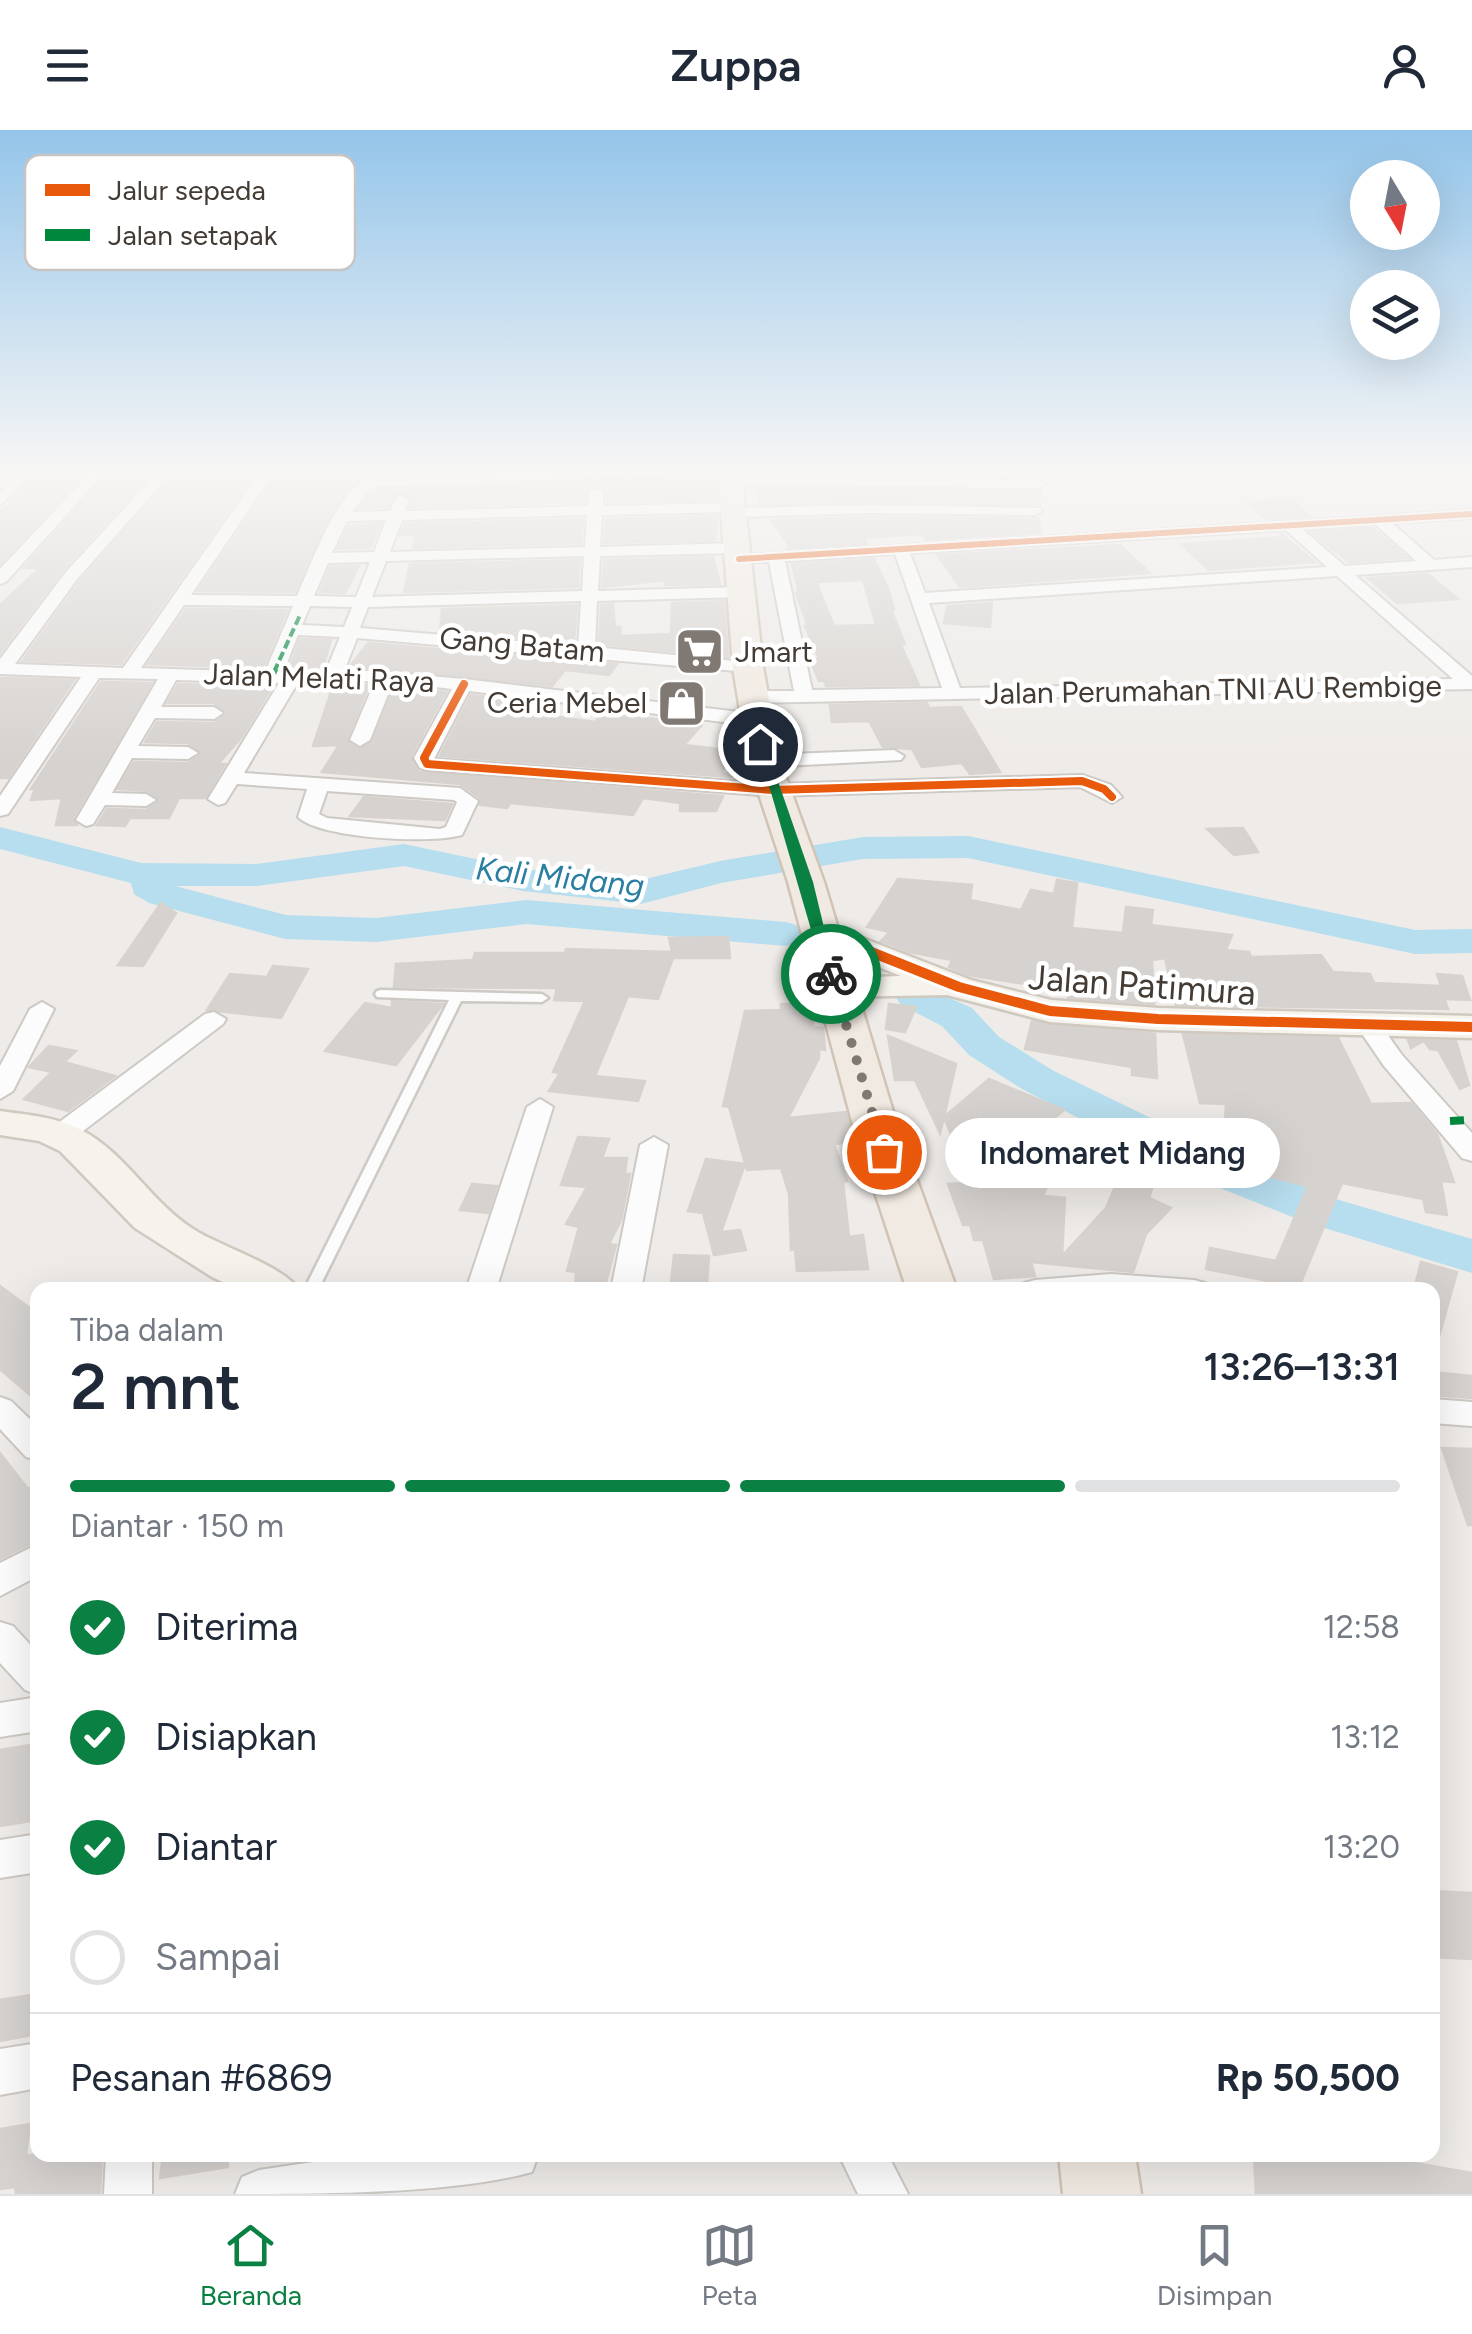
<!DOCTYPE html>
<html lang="id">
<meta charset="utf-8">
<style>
:root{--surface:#fff;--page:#f2f2f3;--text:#1f2937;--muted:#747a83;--line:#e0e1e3;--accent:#0b8043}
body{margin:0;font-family:Figtree,sans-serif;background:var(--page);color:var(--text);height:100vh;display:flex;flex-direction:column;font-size:38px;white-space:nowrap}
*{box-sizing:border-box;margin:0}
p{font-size:32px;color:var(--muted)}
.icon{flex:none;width:55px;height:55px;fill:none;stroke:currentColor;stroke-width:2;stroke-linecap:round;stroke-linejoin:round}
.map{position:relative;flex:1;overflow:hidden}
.panel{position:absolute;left:30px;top:1152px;width:1410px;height:880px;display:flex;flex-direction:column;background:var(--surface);border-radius:20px;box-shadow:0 10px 40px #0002}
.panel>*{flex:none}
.needle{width:65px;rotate:170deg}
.tools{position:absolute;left:1350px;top:30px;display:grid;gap:20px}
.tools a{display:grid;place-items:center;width:90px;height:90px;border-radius:50%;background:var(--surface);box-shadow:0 10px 40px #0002;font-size:50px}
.pin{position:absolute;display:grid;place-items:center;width:85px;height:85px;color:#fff;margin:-42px;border:5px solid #fff;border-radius:50%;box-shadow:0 2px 10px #0007}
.courier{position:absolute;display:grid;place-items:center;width:100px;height:100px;margin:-50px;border:8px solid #0b8043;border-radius:50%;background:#fff;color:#222;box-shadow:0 2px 12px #0007}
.bubble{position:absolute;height:70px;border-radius:35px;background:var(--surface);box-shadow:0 10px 40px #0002;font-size:32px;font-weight:600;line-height:70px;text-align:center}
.overview em{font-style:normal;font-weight:600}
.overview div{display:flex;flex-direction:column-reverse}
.overview{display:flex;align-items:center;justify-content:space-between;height:170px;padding:0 40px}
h1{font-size:65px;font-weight:600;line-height:75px}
.bar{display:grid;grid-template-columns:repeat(4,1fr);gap:15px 10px;align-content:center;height:120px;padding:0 40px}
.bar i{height:12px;border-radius:8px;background:var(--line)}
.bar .current{background:var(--accent)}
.bar p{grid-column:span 4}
.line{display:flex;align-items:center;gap:25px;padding:0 40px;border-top:2px solid var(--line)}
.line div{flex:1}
ol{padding:0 40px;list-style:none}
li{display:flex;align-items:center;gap:30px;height:110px}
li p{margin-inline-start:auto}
li .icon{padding:10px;border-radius:50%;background:var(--accent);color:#fff;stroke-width:4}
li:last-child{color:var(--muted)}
li i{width:55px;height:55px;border:5px solid var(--line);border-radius:50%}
header{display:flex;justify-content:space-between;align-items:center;height:130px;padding:0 40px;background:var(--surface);font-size:45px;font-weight:600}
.tabs{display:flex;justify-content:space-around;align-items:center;height:140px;border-top:2px solid var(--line);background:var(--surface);font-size:28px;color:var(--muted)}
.tabs a{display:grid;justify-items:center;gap:5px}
.tabs .current{color:var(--accent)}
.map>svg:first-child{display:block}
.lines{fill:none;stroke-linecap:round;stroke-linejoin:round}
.river{fill:#b7deee;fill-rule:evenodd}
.building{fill:#d6d2cf;stroke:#d7d2ce;stroke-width:2.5;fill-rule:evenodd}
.lane-casing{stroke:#cdc9c5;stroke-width:5}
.street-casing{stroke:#cdc9c5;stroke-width:4}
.secondary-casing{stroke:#cfc9c0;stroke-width:5}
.primary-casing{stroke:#d1c4b5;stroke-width:5}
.lane{fill:#fcfcfc;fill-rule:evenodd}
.street{fill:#fcfcfc;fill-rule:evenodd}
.secondary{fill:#f6f3ed;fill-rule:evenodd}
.primary{fill:#f1eae2;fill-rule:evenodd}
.quiet-far2{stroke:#00873e;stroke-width:4;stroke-dasharray:9 4;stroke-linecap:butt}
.quiet-far1{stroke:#00873e;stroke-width:5;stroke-dasharray:11 5;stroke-linecap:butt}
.quiet{stroke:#00873e;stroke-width:8;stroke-dasharray:14 8;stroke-linecap:butt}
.cycleway-far2-casing{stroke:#fff;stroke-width:10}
.cycleway-far1-casing{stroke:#fff;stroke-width:12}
.cycleway-casing{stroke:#fff;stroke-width:16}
.cycleway-far2{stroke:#e8590c;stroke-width:6}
.cycleway-far1{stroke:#e8590c;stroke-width:8}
.cycleway{stroke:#e8590c;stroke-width:10}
.route{fill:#0b8043}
.done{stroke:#807973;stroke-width:10;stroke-dasharray:0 18}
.labels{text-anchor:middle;stroke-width:9;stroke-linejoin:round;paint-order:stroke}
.far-street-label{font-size:30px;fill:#443c34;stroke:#fff}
.far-poi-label{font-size:30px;fill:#443c34;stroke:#fff;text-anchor:start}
.far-water-label{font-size:32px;font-style:italic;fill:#2a7ea1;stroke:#fff}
.street-label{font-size:35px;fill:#443c34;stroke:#fff}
.key{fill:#fff;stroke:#c7c4c2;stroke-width:2.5}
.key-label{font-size:28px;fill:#443c34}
</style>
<header><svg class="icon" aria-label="menu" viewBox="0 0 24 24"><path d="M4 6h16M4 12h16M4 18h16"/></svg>Zuppa<svg class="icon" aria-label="person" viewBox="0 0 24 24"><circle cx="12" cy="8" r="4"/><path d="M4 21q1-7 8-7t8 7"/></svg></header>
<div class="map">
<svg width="1472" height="2064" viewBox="0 0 1472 2064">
<rect width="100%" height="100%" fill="#eeebe8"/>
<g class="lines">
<g class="river">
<path d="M0,697L141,733L257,734L404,714L523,739L641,750L720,731L863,707L968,706L1415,800L1472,799V823L1415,824L968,728L863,729L721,753L641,774L523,761L404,736L257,756H175L286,785L376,788L526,770L786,792L800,796L806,804L800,812L786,816L526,794L376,812L285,809L149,773L134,764L131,753L0,719Z"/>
<path d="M916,853L972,878L999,907L1054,941L1229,1026L1339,1070L1472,1109V1143L1305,1092L1195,1048L1022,959L969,925L942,896L901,875L895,866L901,857Z"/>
</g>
</g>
<g class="building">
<path d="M41,341H87L0,434V383Z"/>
<path d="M110,341H154L63,440L0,523V475L40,438H24Z"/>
<path d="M177,341L255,343L121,534L22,531L81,450Z"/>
<path d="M333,341H485L365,346L353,354L332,382L295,462L198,461L278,343Z"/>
<path d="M793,341H970L972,345L1003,346L793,344Z"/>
<path d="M715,346L716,370L607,372L605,360L594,356L585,363V372L410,377L413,369L401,362L394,365L388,377L360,378L373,361Z"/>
<path d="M757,358L1038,362L1041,361L1038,374H759Z"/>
<path d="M1292,370L1310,386L1265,389L1247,372Z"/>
<path d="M718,386L715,410L604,413L606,389Z"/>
<path d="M871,387L1038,388L1041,403L926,410L921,404L864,408L867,414L787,419L789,415L771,390Z"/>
<path d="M583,389L581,413L413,418L416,405H400L405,394Z"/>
<path d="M381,394L370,418L338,419L349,395Z"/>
<path d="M1365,398H1373L1407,428L1349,432L1311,402Z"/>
<path d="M1281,404L1315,432L1209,440L1181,414L1285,407Z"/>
<path d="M1120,415L1150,443L960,457L937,425Z"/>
<path d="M713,427L720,454L665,455V450L602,457L604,430Z"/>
<path d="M874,429L888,458L894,480H891L905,514L901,515L919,555L826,556L825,551H819L810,529H819L805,496H808L796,463H799L792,434ZM863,450L876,495L834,496L816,452Z"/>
<path d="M580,430L578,457L404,462L410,434Z"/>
<path d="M359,436L345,463L320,462L330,437Z"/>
<path d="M1428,444L1458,469L1397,473L1368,448Z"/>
<path d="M724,471L728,527L599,514L601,475L613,474L615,497H620L621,506L671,504L672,473Z"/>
<path d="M992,473L990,497L944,493L947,476Z"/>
<path d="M577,475L574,512L440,501L442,479Z"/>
<path d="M186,479L287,480L263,538L148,534Z"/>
<path d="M300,509L331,510L323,537L289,539Z"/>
<path d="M368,513L617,534L609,545L565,540L552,556L350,536Z"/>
<path d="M0,548L74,550L8,648H0Z"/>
<path d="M101,552L152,553L73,688L77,695H56L62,668L31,670L35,659H31Z"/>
<path d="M178,554L272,557L241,608L218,634H225L205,668H179L169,688H130L125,696L97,695L107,679L146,680L160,671L148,661L118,659L134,632L188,633L202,624L188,613L145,612L157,592L214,593L227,584L214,573H167Z"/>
<path d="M369,555L347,609L358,619L373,611L395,556L446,562L411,626L419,642L723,666L716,681H680V673L643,668L633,685L510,673L507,678L480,675V668L460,654L322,642L339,615L313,616L332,559Z"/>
<path d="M471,565L538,573L530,583L595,592L602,581L701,596L684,615L736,621L722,643L733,644L732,647L440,626Z"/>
<path d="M927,573L929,578L961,577L1000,642L970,644L962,633L922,637L912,619L883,617L869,591L832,592L830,575Z"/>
<path d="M364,667L452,674L445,690L350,686Z"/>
<path d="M1243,698L1258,722L1234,725L1207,699Z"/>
<path d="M898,749L972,755L970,770L1021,780L1031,760L1054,764L1057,750L1077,753L1072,798L1123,803L1126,777L1153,780L1151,795L1232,805L1226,820L1249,822L1251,827L1321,825L1333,842L1370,844L1374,853L1440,856L1448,879L1176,875L1165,828L1152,830L1154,874L1068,868L1069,861L968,845L949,837L952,830L909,822L881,811L890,802L867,797Z"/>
<path d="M161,773L176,783L143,836L118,835Z"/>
<path d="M728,807L730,828H673L658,869L628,866L595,946L645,951L638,971L549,961L560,943L553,942L585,871L554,870L557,858L394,857L396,834L473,830L475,823H565L566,819L672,822L669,808Z"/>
<path d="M273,836L308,839L281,888L207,880L230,844L267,847Z"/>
<path d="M1437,844L1462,846L1470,870L1445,869Z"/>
<path d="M392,871L443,874L396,935L325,921L365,873L392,878Z"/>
<path d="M781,874L814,875L813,897L823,898L825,920L819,919V928L788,988L846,982L855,1012L834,1014L847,1051L843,1052L849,1107L863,1105L868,1139L797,1141L795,1119L791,1120L789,1064L781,1038L747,1040L729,977L723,976L745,881L781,880Z"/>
<path d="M889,874L916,877L905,902L886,899Z"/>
<path d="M1032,891L1155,904L1157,948L1132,945V937L1025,919Z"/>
<path d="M1183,904L1338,908L1371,974L1411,973L1437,1004L1454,1052L1441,1051L1447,1085L1426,1082L1423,1069L1342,1053L1299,1157L1206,1139L1210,1118L1276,1131L1308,1056L1271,1047L1279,1012L1244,1009V995L1225,992L1226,974L1200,973Z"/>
<path d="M888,906L956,934L944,987L989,949L1064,980L1006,1027L1055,1038L1043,1066L1065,1068L1062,1126L1106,1078L1118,1050L1152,1058L1149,1068L1171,1078L1146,1104L1133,1142L1031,1132L1035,1146L994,1149L983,1110H974L970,1095H963L948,1054L970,1053L944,987L940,1003L915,950H895Z"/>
<path d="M1408,910L1456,911L1469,955L1460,959L1438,920L1430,919L1424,911L1411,918Z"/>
<path d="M49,916L76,921L64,932L115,946L68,981L24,969L52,942L29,937Z"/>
<path d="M578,1007L609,1009L602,1028H627L625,1044H630L621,1090L609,1114L616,1115L604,1160H575L576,1142L567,1141L579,1097L566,1094L587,1057L561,1055Z"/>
<path d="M706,1029L745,1034L721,1102L740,1100L746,1120L714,1125L703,1083L688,1081Z"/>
<path d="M472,1054L497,1056L488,1083L460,1080Z"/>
<path d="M674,1125L709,1126L707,1154L671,1153Z"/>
<path d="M1421,1132L1457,1142L1439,1206L1432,1205V1160H1414Z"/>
<path d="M0,1156L38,1184V1272L0,1239Z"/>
<path d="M1432,1242L1472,1246V1268L1432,1265Z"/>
<path d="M1442,1318L1472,1319V1395H1468Z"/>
<path d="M0,1323L28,1359L38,1353V1410L0,1429Z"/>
<path d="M36,1614L30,1660L38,1659V1690L0,1696V1620Z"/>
<path d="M1432,1761L1472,1763V1829L1432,1827Z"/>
<path d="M38,1864V1904L0,1911V1870Z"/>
<path d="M30,1994L26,2025H102L100,2064H16L15,2057L0,2059V1999Z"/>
<path d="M163,2025H227L228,2037L160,2048Z"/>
<path d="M1254,2025H1370L1472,2043V2064H1256Z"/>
</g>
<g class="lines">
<defs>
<path id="lane" d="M381,860L542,864L548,868L542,872L461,871L318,1160H304L449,870L377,867L375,864L377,861Z"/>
<g id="street">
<path d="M22,341H37L0,375V363Z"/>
<path d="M92,341H106L6,452L0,454V439Z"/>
<path d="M159,341H173L78,448L15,534L123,538L261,341H275L191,465L297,466C311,435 336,363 367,349L568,341H669L662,345L371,357L352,382L390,381L397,367L402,366L409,370L405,381L588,376L589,363L596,359L603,363V376L734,373L740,378L871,375L1040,378L1042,381L1035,385L871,383L735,387L729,382L602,385L600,417L737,413L745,418L737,423L600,426L598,461L741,457L749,462L741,467L597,471L595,517L754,533L757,537L748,542L357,508L345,539L464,549L756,584L765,590L756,596L469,561L434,629L773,654L1082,645L1111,655L1122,667L1112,673L1080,657L773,666L427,640L420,638L414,628L452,559L393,552L370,610L360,616L350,610L375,551L297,554L244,643L460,658L478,671L462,705C432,714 320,709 298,687L307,659L237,654L225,673L218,675L208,669L279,553L176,550L161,577H214L223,583L214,589L155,588L138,616L188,617L198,623L188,629L132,628L112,663L146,664L156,670L146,676L105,675L93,694L86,696L76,690L158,549L99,548L8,684L0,686V666L81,547L0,544V529L66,442ZM587,385L585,417L390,422L402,390ZM386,390L374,422L332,423L347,391ZM584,426L582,461L372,467L386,431ZM370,432L356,467L314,466L328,433ZM581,471L578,516L360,498L368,477ZM184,475L293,476L265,542L141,538ZM310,476L352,477L344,497L302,495ZM298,505L340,507L326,541L283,543ZM327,661L454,670L457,672L446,697L440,699L327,688L319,684Z"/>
<path d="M731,347L1038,350L1045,354L1038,358L726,354L724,351Z"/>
<path d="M1472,380V388L1392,393L1434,430L1472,427V437L1355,445L1472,546V559L753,573L744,567L753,561H794L769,432H733V426ZM1375,394L1416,431L1345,436L1302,399ZM1286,400L1327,437L925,463L910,423ZM895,424L942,558L812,560L785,431ZM1337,446L1453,549L960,558L929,473Z"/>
<path d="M894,620L904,626L901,630L764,637L754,631L764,625Z"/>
<path d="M42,872L54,879L13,961L0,969V936L30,879Z"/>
<path d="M214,882L226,889L223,894L70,1011H50L47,1005L50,999L205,884Z"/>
<path d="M1368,888L1377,890L1402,925L1472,1003V1031L1462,1028L1384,936L1356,895Z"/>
<path d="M540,969L553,977L496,1160H466L527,977Z"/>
<path d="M654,1007L668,1015L641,1160H611L640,1015Z"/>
<path d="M1111,1144L1194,1150L1205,1153L1209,1160H1020L1024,1153L1035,1150Z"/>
<path d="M0,1267L11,1271L38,1297V1330L26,1327L0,1299Z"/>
<path d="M1432,1269L1472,1272V1296L1432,1293Z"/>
<path d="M38,1414V1446L0,1466V1433Z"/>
<path d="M0,1492L13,1496L38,1523V1565L25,1560L0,1533Z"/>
<path d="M38,1567V1601L0,1607V1573Z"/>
<path d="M38,1704V1742L0,1748V1710Z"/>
<path d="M38,1913V1958L0,1965V1919Z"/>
<path d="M106,2025H152V2064H104Z"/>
<path d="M360,2025H538L532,2042C453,2064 321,2064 235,2064L242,2047L259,2040Z"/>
<path d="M839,2025H888L908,2064H858Z"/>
</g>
<g id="secondary">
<path d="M821,792L971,850L1051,870L1158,878L1472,886V908L1158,900L1050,892L947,865L833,867L821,863L815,856L821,849L901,846L809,809L804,802L809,795Z"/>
<path d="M0,981C28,985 58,987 83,1001C126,1024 151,1072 193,1099C219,1116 284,1136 299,1160H240L212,1147L135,1098L60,1021L39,1011L0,1005Z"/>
</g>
<g id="primary">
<path d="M718,341H741L763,537L780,631L824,752L897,995L957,1160H907L853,995L788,752L748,631L733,537Z"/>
<path d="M1059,2025H1135L1141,2064H1063Z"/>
</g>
</defs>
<use href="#lane" class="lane-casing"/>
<use href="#street" class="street-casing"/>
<use href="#secondary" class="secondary-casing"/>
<use href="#primary" class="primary-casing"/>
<use href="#lane" class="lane"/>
<use href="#street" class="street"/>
<use href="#secondary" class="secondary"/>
<use href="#primary" class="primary"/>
<path class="quiet-far2" d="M274,542L301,483"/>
<path class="quiet-far1" d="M272,547L276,539"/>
<path class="quiet" d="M1450,991L1472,990"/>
<defs>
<path id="cycleway-far2" d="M739,429L1472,384"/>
<path id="cycleway-far1" d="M464,554L424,628L427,634L773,660L1082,651L1104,659L1112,667"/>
<path id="cycleway" d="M821,802L959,857L1050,881L1158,889L1472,897"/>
</defs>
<use href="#cycleway-far2" class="cycleway-far2-casing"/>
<use href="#cycleway-far1" class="cycleway-far1-casing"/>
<use href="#cycleway" class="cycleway-casing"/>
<use href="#cycleway-far2" class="cycleway-far2"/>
<use href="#cycleway-far1" class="cycleway-far1"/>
<use href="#cycleway" class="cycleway"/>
</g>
<linearGradient id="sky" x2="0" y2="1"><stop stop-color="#94c5ea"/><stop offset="0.54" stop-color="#f7f6f5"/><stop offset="1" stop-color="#f7f6f5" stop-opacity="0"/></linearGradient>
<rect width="1472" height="630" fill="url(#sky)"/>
<path class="route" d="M756,611L765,614L813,752L836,847L824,844Z"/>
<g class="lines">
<path class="done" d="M831,844L884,1022"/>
</g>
<defs>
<symbol id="supermarket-square" viewBox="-11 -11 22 22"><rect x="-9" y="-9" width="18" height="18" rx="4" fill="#807973" stroke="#fff"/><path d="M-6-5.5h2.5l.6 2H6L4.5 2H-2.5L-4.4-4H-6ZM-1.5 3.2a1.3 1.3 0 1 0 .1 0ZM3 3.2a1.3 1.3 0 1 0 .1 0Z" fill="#fff"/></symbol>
<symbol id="shop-square" viewBox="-11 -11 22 22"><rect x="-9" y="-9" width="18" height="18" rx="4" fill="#807973" stroke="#fff"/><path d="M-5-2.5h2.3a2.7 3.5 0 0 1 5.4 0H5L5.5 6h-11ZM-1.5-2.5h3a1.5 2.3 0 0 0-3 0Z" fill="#fff"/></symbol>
</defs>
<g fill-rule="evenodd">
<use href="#supermarket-square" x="672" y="494" width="55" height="55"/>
<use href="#shop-square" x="654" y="546" width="55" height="55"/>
</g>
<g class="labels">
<g class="far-street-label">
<text transform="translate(522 515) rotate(5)" y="10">Gang Batam</text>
<text transform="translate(319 548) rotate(2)" y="10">Jalan Melati Raya</text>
<text transform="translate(1213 560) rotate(-1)" y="10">Jalan Perumahan TNI AU Rembige</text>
</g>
<g class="far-poi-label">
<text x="735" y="532">Jmart</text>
<text x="647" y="583" text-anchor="end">Ceria Mebel</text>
</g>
<g class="far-water-label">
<text transform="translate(560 747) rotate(6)" y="11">Kali Midang</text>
</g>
<g class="street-label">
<text transform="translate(1142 855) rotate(4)" y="12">Jalan Patimura</text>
</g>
</g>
<rect x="25" y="25" width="330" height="115" rx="15" class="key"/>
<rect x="45" y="54" width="45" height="12" fill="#e8590c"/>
<rect x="45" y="99" width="45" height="12" fill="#00873e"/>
<g class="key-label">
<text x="108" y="70">Jalur sepeda</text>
<text x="108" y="115">Jalan setapak</text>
</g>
</svg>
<div class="tools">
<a><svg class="needle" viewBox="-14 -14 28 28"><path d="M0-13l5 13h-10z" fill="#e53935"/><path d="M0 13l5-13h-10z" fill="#747a83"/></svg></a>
<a><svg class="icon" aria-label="layers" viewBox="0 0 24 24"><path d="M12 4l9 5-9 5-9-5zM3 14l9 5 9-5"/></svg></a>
</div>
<div class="pin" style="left:884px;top:1022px;background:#ea580c"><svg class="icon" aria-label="bag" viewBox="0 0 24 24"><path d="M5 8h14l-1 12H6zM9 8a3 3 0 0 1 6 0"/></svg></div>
<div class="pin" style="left:760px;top:614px;background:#1f2937"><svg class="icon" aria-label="home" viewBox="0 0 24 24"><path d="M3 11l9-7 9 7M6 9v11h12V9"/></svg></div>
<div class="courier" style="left:831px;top:844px"><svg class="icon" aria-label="bike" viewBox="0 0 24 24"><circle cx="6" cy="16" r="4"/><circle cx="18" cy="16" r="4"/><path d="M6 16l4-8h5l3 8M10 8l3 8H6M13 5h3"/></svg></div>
<div class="bubble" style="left:945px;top:988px;width:335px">Indomaret Midang</div>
<section class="panel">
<div class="overview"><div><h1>2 mnt</h1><p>Tiba dalam</p></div><em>13:26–13:31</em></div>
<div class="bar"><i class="current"></i><i class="current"></i><i class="current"></i><i></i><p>Diantar · 150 m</p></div>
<ol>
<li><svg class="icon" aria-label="check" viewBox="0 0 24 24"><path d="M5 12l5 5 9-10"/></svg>Diterima<p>12:58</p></li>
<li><svg class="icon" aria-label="check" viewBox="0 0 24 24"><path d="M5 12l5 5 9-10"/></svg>Disiapkan<p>13:12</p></li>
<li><svg class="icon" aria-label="check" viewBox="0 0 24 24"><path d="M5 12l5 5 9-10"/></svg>Diantar<p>13:20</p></li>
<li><i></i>Sampai</li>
</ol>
<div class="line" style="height:130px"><div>Pesanan #6869</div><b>Rp 50,500</b></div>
</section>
</div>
<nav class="tabs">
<a class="current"><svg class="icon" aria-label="home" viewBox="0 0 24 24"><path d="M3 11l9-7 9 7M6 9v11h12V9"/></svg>Beranda</a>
<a><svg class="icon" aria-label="map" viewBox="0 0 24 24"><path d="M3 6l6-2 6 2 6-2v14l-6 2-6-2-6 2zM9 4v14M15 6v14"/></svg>Peta</a>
<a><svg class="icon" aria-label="saved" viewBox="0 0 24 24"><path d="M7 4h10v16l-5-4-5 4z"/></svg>Disimpan</a>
</nav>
